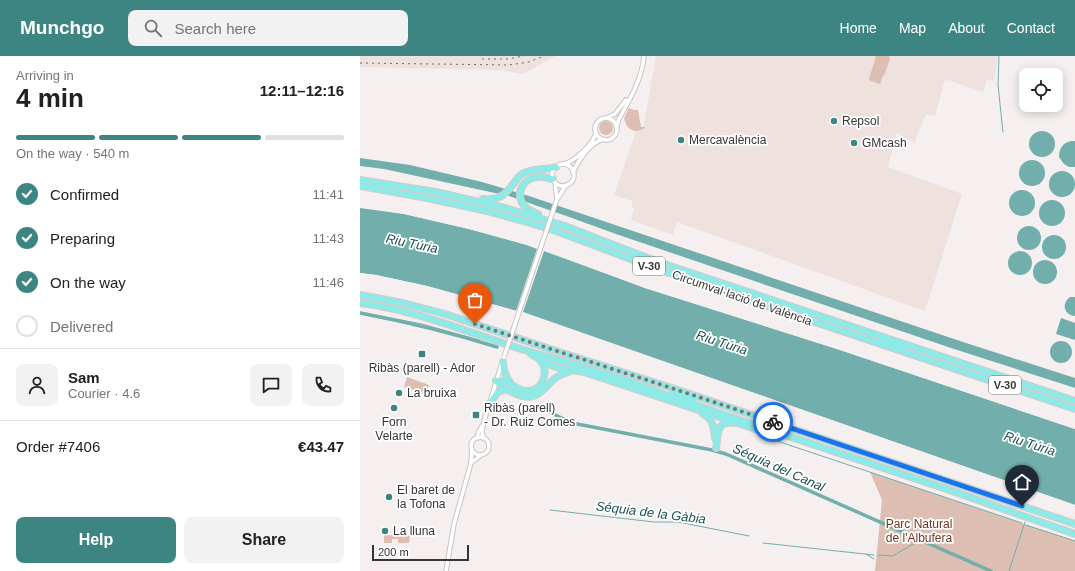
<!DOCTYPE html>
<meta charset="utf-8">
<style>
:root{--surface:#fff;--page:#f2f2f2;--text:#202124;--muted:#757577;--line:#e0e0e0;--accent:#3d8583}
body{margin:0;font-family:Arial,sans-serif;background:var(--page);color:var(--text);height:100vh;display:flex;flex-direction:column;font-size:15px;white-space:nowrap}
*{box-sizing:border-box;margin:0}
p{font-size:13px;color:var(--muted)}
.icon{flex:none;width:22px;height:22px;fill:none;stroke:currentColor;stroke-width:2;stroke-linecap:round;stroke-linejoin:round}
.map{position:relative;flex:1;overflow:hidden}
.drawer{display:flex;flex-direction:column;background:var(--surface);width:360px}
.drawer>*{flex:none}
.fabs{position:absolute;left:659px;top:12px;display:grid;gap:8px}
.fabs a{display:grid;place-items:center;width:44px;height:44px;border-radius:8px;background:var(--surface);box-shadow:0 2px 10px #0003;font-size:20px}
.scale{position:absolute;left:12px;bottom:10px;width:97px;box-sizing:border-box;padding-left:4px;border:2px solid #363434;border-top:0;font-size:11px;line-height:14px;white-space:nowrap;color:#363434;-webkit-text-stroke:3px #fff;paint-order:stroke}
.pin{position:absolute;display:grid;place-items:center;width:34px;height:34px;color:#fff;margin:-41px -17px;border-radius:50% 50% 50% 0;rotate:-45deg;box-shadow:0 0 4px #0007}
.pin .icon{rotate:45deg}
.courier{position:absolute;display:grid;place-items:center;width:40px;height:40px;margin:-20px;border:3px solid #1a73e8;border-radius:50%;background:#fff;color:#222;box-shadow:0 1px 5px #0007}
.headline em{font-style:normal;font-weight:800}
.headline div{display:flex;flex-direction:column-reverse}
.headline{display:flex;align-items:center;justify-content:space-between;height:68px;padding:0 16px}
h1{font-size:26px;font-weight:800;line-height:30px}
.bar{display:grid;grid-template-columns:repeat(4,1fr);gap:6px 4px;align-content:center;height:48px;padding:0 16px}
.bar i{height:5px;border-radius:3px;background:var(--line)}
.bar .active{background:var(--accent)}
.bar p{grid-column:span 4}
.line{display:flex;align-items:center;gap:10px;padding:0 16px;border-top:1px solid var(--line)}
.line div{flex:1}
.round{display:grid;place-items:center;flex:none;width:42px;height:42px;border-radius:8px;background:var(--page)}
ol{padding:0 16px;list-style:none}
li{display:flex;align-items:center;gap:12px;height:44px}
li p{margin-inline-start:auto}
li .icon{padding:4px;border-radius:50%;background:var(--accent);color:#fff;stroke-width:4}
li:last-child{color:var(--muted)}
li i{width:22px;height:22px;border:2px solid var(--line);border-radius:50%}
.primary-button{display:flex;gap:8px;margin-top:auto;padding:8px 16px}
.primary-button a{flex:1;height:46px;border-radius:8px;background:var(--accent);color:#fff;font-size:16px;font-weight:800;line-height:46px;text-align:center}
.primary-button a+a{background:var(--page);color:var(--text)}
header{display:flex;align-items:center;gap:24px;box-sizing:border-box;height:56px;padding:0 20px;background:var(--accent);color:#fff}
header strong{font-size:19px}
nav{display:flex;gap:22px;margin-inline-start:auto;font-size:14px}
.search{width:280px;height:36px;background:var(--page);display:flex;align-items:center;gap:10px;box-sizing:border-box;padding:0 14px;border-radius:8px;color:var(--muted);font-size:15px}
main{display:flex;flex:1;min-height:0}
.map>svg:first-child{display:block}
.built{fill:#eee1de}
.green{fill:#ddbeb2}
.water{fill:#71aeac}
.pier{fill:#f5f0ef}
.lines{fill:none;stroke-linecap:round;stroke-linejoin:round}
.stream{stroke:#71aeac;stroke-width:1}
.canal{stroke:#71aeac;stroke-width:3.5}
.minor-casing{stroke:#c9c5c3;stroke-width:5.5}
.highway-casing{stroke:#cfcece;stroke-width:8}
.minor{stroke:#fff;stroke-width:3.5}
.highway{stroke:#8ceae7;stroke-width:5.5}
.rail{stroke:#6d6a6a;stroke-width:1;stroke-dasharray:2 4;stroke-linecap:butt}
.minor-bridge-casing{stroke:#c9c5c3;stroke-width:5.5;stroke-linecap:butt}
.minor-bridge{stroke:#fff;stroke-width:3.5}
.done{stroke:#797675;stroke-width:4;stroke-dasharray:0 7.2}
.route{stroke:#1a73e8;stroke-width:5}
.poi-dot{fill:#3d8583;stroke:#fff;stroke-width:1.5}
.labels{text-anchor:middle;stroke-width:3.5;stroke-linejoin:round;paint-order:stroke}
.shield{fill:#fff;stroke:#727171;stroke-width:1}
.shield-label{font-size:11px;font-weight:bold;fill:#363434}
.poi-label{font-size:12px;fill:#363434;stroke:#fff;text-anchor:start}
.street-label{font-size:12px;fill:#363434;stroke:#fff}
.park-label{font-size:12px;fill:#73371e;stroke:#fff}
.water-label{font-size:13px;font-style:italic;fill:#1a504f;stroke:#fff}
</style>
<header>
<strong>Munchgo</strong>
<div class="search"><svg class="icon" aria-label="search" viewBox="0 0 24 24"><circle cx="10" cy="10" r="6"/><path d="M15 15l6 6"/></svg>Search here</div>
<nav><a>Home</a><a>Map</a><a>About</a><a>Contact</a></nav>
</header>
<main>
<section class="drawer">
<div class="headline"><div><h1>4 min</h1><p>Arriving in</p></div><em>12:11–12:16</em></div>
<div class="bar"><i class="active"></i><i class="active"></i><i class="active"></i><i></i><p>On the way · 540 m</p></div>
<ol>
<li><svg class="icon" aria-label="check" viewBox="0 0 24 24"><path d="M5 12l5 5 9-10"/></svg>Confirmed<p>11:41</p></li>
<li><svg class="icon" aria-label="check" viewBox="0 0 24 24"><path d="M5 12l5 5 9-10"/></svg>Preparing<p>11:43</p></li>
<li><svg class="icon" aria-label="check" viewBox="0 0 24 24"><path d="M5 12l5 5 9-10"/></svg>On the way<p>11:46</p></li>
<li><i></i>Delivered</li>
</ol>
<div class="line" style="height:72px"><a class="round"><svg class="icon" aria-label="person" viewBox="0 0 24 24"><circle cx="12" cy="8" r="4"/><path d="M4 21q1-7 8-7t8 7"/></svg></a><div><b>Sam</b><p>Courier · 4.6</p></div><a class="round"><svg class="icon" aria-label="chat" viewBox="0 0 24 24"><path d="M4 5h16v11H9l-5 4z"/></svg></a><a class="round"><svg class="icon" aria-label="phone" viewBox="0 0 24 24"><path d="M5 4h4l2 5-3 2q2 4 5 5l2-3 5 2v4C11 20 4 13 5 4z"/></svg></a></div>
<div class="line" style="height:52px"><div>Order #7406</div><b>€43.47</b></div>
<div class="primary-button"><a>Help</a><a>Share</a></div>
</section>
<div class="map">
<svg width="715" height="515" viewBox="0 0 715 515">
<rect width="100%" height="100%" fill="#f5f0ef"/>
<g class="built">
<path d="M0,0H195L163,18L140,14L0,11Z"/>
<path d="M296,0H638L635,21L634,25L627,23L623,36L585,23L575,60L566,58L554,87L537,77L528,111L602,138L565,255L317,166L313,179L271,164L274,152L272,151V145L254,139L276,75L283,74Z"/>
</g>
<g class="green">
<path d="M516,0H529L530,3L524,20L523,19L520,28L511,25L509,23Z"/>
<path d="M269,52L274,54H278L281,71H285V72C275,79 266,73 264,62Z"/>
<circle cx="246" cy="72" r="7"/>
<path d="M47,321L69,329L66,338L44,331Z"/>
<path d="M510,416L715,485V515H515L522,444Z"/>
<path d="M24,479L50,480L49,487H38V483H32V487H24Z"/>
</g>
<g class="water">
<circle cx="682" cy="88" r="13"/>
<path d="M711,85H715V111H709L704,108L699,101C699,92 703,87 711,85Z"/>
<path d="M0,102L50,109L122,126L169,140L603,286L715,322V332L591,292L256,178L212,162L149,140L24,113L0,110Z"/>
<circle cx="672" cy="117" r="13"/>
<circle cx="702" cy="128" r="13"/>
<circle cx="662" cy="147" r="13"/>
<circle cx="692" cy="157" r="13"/>
<path d="M0,152L44,158L109,173L167,189L206,202L285,232L474,292L715,373V449L164,257L67,230L16,219L0,217Z"/>
<circle cx="669" cy="182" r="12"/>
<circle cx="694" cy="191" r="12"/>
<circle cx="660" cy="207" r="12"/>
<circle cx="685" cy="216" r="12"/>
<path d="M710,241H715V260C704,259 701,248 710,241Z"/>
<path d="M701,262L715,267V284L696,278Z"/>
<circle cx="701" cy="296" r="11"/>
</g>
<path class="pier" d="M0,150L44,156L109,171L168,188L206,201L286,230L474,290L715,370V373L474,292L285,232L184,195L163,256L715,449V451L163,259L67,232L16,221L0,219V217L16,219L67,230L156,255L177,193L167,189L109,173L44,158L0,151Z"/>
<g class="lines">
<g class="stream">
<path d="M639,0L638,29L643,76"/>
<path d="M0,256L62,268L119,284"/>
<path d="M414,384L662,467"/>
<path d="M190,454L294,466H318L389,480"/>
<path d="M666,469L715,485"/>
<path d="M403,487L514,499"/>
<path d="M506,498L514,503"/>
<path d="M518,499L533,500L553,488L563,485"/>
<path d="M649,515L665,466"/>
</g>
<g class="canal">
<path d="M0,257C47,266 92,277 137,291"/>
<path d="M189,356L212,367L352,394L366,398L631,515"/>
</g>
<defs>
<g id="minor">
<path d="M248,61L255,58L266,44"/>
<circle cx="246" cy="73" r="11"/>
<path d="M257,69L259,63C270,43 282,23 284,0"/>
<path d="M204,108C215,105 233,88 236,77"/>
<circle cx="203" cy="119" r="11"/>
<path d="M213,116C219,103 230,87 243,83"/>
<path d="M195,127L197,143"/>
<path d="M198,142L206,129"/>
<circle cx="120" cy="390" r="9"/>
<path d="M118,382V377L122,370"/>
<path d="M123,382L122,375L124,365L142,307"/>
<path d="M111,407L121,399"/>
<path d="M86,515L94,468L111,407L112,393"/>
</g>
<g id="highway">
<path d="M0,124L76,136L145,152L205,170L251,188L301,207L715,345"/>
<path d="M0,130L67,142L127,155L167,166L196,175L300,214L715,353"/>
<path d="M123,143C139,145 145,139 154,127C156,124 159,120 162,118C172,112 185,114 196,111"/>
<path d="M178,158C172,156 166,153 162,147C156,135 164,122 177,121C182,120 187,122 193,123"/>
<path d="M0,239L43,247L85,258L190,293L312,332L715,468"/>
<path d="M0,247C56,254 107,276 161,293C208,307 256,320 303,338L592,435L715,478"/>
<path d="M523,284L543,292"/>
<path d="M181,304C197,314 206,313 224,316L420,381"/>
<path d="M143,306C143,314 146,321 151,328"/>
<path d="M136,325C140,325 143,325 146,326C155,330 163,338 173,334C184,331 188,315 181,305C179,302 174,300 171,298"/>
<path d="M136,325C141,332 147,334 154,337C185,351 184,321 208,316"/>
<path d="M313,335L333,344"/>
<path d="M130,347L138,336L145,333"/>
<path d="M343,358C353,363 354,372 355,382"/>
<path d="M356,392C358,380 356,365 372,367"/>
</g>
</defs>
<use href="#minor" class="minor-casing"/>
<use href="#highway" class="highway-casing"/>
<use href="#minor" class="minor"/>
<use href="#highway" class="highway"/>
<g class="rail">
<path d="M122,3H148L164,0"/>
<path d="M0,7L149,9L169,6L184,0"/>
</g>
<defs>
<path id="minor-bridge" d="M144,301L197,143"/>
</defs>
<use href="#minor-bridge" class="minor-bridge-casing"/>
<use href="#minor-bridge" class="minor-bridge"/>
</g>
<g class="lines">
<path class="done" d="M115,268C214,301 314,332 413,366"/>
<path class="route" d="M413,366L662,450"/>
</g>
<g class="poi-dot">
<circle cx="474" cy="65" r="4"/>
<circle cx="321" cy="84" r="4"/>
<circle cx="494" cy="87" r="4"/>
<rect x="58" y="294" width="8" height="8" rx="2"/>
<circle cx="39" cy="337" r="4"/>
<circle cx="34" cy="352" r="4"/>
<rect x="112" y="355" width="8" height="8" rx="2"/>
<circle cx="29" cy="441" r="4"/>
<circle cx="25" cy="475" r="4"/>
</g>
<g class="labels">
<g class="shield">
<rect x="273" y="201" width="32" height="18" rx="3"/>
<rect x="629" y="320" width="32" height="18" rx="3"/>
</g>
<g class="shield-label">
<text x="289" y="214">V-30</text>
<text x="645" y="333">V-30</text>
</g>
<g class="poi-label">
<text x="482" y="69">Repsol</text>
<text x="329" y="88">Mercavalència</text>
<text x="502" y="91">GMcash</text>
<text x="62" y="316" text-anchor="middle">Ribàs (parell) - Ador</text>
<text x="47" y="341">La bruixa</text>
<text x="124" y="356">Ribàs (parell)<tspan x="124" dy="14">- Dr. Ruiz Comes</tspan></text>
<text x="34" y="370" text-anchor="middle">Forn<tspan x="34" dy="14">Velarte</tspan></text>
<text x="37" y="438">El baret de<tspan x="37" dy="14">la Tofona</tspan></text>
<text x="33" y="479">La lluna</text>
</g>
<g class="street-label">
<text transform="translate(382 242) rotate(19)" y="4">Circumval·lació de València</text>
</g>
<g class="park-label">
<text x="559" y="472">Parc Natural<tspan x="559" dy="14">de l'Albufera</tspan></text>
</g>
<g class="water-label">
<text transform="translate(52 187) rotate(12)" y="5">Riu Túria</text>
<text transform="translate(362 286) rotate(18)" y="5">Riu Túria</text>
<text transform="translate(670 387) rotate(18)" y="5">Riu Túria</text>
<text transform="translate(419 411) rotate(24)" y="5">Séquia del Canal</text>
<text transform="translate(291 456) rotate(7)" y="5">Séquia de la Gàbia</text>
</g>
</g>
</svg>
<div class="fabs">
<a><svg class="icon" aria-label="locate" viewBox="0 0 24 24"><circle cx="12" cy="12" r="6"/><path d="M12 2v4M12 18v4M2 12h4M18 12h4"/></svg></a>
</div>
<div class="scale">200 m</div>
<div class="pin" style="left:115px;top:268px;background:#ea580c"><svg class="icon" aria-label="bag" viewBox="0 0 24 24"><path d="M5 8h14l-1 12H6zM9 8a3 3 0 0 1 6 0"/></svg></div>
<div class="pin" style="left:662px;top:450px;background:#1f2937"><svg class="icon" aria-label="home" viewBox="0 0 24 24"><path d="M3 11l9-7 9 7M6 9v11h12V9"/></svg></div>
<div class="courier" style="left:413px;top:366px"><svg class="icon" aria-label="bike" viewBox="0 0 24 24"><circle cx="6" cy="16" r="4"/><circle cx="18" cy="16" r="4"/><path d="M6 16l4-8h5l3 8M10 8l3 8H6M13 5h3"/></svg></div>
</div>
</main>
